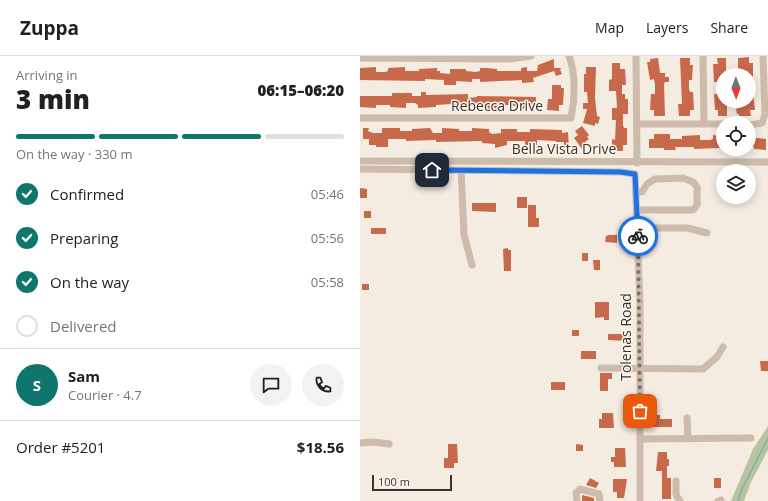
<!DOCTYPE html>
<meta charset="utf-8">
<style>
:root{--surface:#fff;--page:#f2f2f2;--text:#202124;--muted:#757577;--line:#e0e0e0;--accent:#0f766e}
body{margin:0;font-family:"Open Sans",sans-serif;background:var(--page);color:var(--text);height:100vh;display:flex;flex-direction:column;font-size:15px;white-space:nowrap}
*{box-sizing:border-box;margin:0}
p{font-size:13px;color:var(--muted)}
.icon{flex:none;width:22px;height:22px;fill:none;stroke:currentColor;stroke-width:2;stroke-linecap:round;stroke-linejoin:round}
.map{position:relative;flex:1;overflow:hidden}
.sheet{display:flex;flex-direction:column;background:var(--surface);width:360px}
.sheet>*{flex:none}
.needle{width:26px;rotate:179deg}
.tools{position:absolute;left:356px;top:12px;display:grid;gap:8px}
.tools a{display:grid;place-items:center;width:40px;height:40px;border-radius:50%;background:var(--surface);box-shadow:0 2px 10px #0003;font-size:20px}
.scale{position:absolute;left:12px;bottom:10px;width:80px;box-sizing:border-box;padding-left:4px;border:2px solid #3b302b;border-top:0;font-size:11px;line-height:14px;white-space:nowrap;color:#3b302b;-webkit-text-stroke:3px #fbf5ee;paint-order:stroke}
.pin{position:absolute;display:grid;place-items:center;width:34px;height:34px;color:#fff;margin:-17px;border-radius:8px;box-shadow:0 2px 6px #0006}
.courier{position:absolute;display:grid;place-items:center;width:40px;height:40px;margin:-20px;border:3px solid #1a73e8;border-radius:50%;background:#fff;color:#222;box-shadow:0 1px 5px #0007}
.head em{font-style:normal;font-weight:800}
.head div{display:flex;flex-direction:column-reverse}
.head{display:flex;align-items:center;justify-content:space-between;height:68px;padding:0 16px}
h1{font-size:26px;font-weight:800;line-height:30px}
.bar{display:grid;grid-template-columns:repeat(4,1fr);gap:6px 4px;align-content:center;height:48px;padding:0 16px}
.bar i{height:5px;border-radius:3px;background:var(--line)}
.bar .selected{background:var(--accent)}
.bar p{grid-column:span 4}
.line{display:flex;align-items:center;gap:10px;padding:0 16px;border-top:1px solid var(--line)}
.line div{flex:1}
.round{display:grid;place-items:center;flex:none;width:42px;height:42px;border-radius:21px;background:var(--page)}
ol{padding:0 16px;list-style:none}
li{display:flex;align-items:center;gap:12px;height:44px}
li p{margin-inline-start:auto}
li .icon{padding:4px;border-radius:50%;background:var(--accent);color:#fff;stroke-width:4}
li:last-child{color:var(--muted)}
li i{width:22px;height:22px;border:2px solid var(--line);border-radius:50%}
header{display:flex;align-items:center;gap:24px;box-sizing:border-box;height:56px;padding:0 20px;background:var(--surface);border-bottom:1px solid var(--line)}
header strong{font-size:19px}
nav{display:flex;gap:22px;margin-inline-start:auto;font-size:14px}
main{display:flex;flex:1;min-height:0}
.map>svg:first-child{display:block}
.green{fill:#b8c4a0}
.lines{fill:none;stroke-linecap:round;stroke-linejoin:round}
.stream{stroke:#7fb0b2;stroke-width:1.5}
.building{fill:#c8694b}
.minor{stroke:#cdbbac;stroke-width:7}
.done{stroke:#7c716b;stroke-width:4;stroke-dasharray:0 7.2}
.route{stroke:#1a73e8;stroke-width:5}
.labels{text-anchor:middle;stroke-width:3;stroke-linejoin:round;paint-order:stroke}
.street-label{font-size:14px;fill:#3b302b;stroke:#fbf5ee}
</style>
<header>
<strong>Zuppa</strong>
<nav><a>Map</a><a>Layers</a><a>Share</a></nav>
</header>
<main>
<section class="sheet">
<div class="head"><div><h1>3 min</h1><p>Arriving in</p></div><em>06:15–06:20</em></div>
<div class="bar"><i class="selected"></i><i class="selected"></i><i class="selected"></i><i></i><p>On the way · 330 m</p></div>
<ol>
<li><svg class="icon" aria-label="check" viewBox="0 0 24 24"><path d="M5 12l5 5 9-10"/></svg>Confirmed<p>05:46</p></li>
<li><svg class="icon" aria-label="check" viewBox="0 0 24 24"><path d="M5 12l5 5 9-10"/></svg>Preparing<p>05:56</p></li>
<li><svg class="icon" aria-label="check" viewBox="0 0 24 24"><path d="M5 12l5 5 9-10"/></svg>On the way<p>05:58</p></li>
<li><i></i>Delivered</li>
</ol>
<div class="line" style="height:72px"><b class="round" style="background:var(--accent);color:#fff">S</b><div><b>Sam</b><p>Courier · 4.7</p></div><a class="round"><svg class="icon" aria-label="chat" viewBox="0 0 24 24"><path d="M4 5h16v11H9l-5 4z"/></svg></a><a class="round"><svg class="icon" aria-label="phone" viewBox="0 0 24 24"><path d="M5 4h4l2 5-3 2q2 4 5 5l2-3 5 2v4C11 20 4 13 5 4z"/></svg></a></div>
<div class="line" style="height:52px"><div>Order #5201</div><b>$18.56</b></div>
</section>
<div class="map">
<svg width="408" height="445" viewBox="0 0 408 445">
<rect width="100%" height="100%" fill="#f4ebe1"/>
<path class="green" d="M408,370V394L391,426L384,445H371L393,393Z"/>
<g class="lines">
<path class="stream" d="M378,445L381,435L408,382"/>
</g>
<g class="building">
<path d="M389,1V7H393V23H389V19H378V2Z"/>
<path d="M298,2L300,17H305V21H309V26H305L304,28L305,60H294V54H290L291,38H295V29L294,23L290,24L287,6H290V3Z"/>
<path d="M320,2H330V9H333L332,24H329V33L330,36H333L334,54H330V60H319L318,48H322Z"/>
<path d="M357,2H366V19H363V48H367V60H358V54H355L354,38H358V28L357,26H354L353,8H358Z"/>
<path d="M194,3V12H202L200,13L202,18L196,20L194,15L173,22L174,26L162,27V24L120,26V23H112V26L96,25V29H84V24L65,23V25L0,24V12L16,11V16H25L28,15V12L45,11V15H59V13L77,12V15H80V17L90,18V13H106V15L116,16L120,15V12H126L137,13V15H161V12L167,11V15H177L178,9Z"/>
<path d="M252,7H260V13H265L266,29H262V38H265V43H268V58H263V69L264,72H267V89H263V95H252V83L255,84L256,64H252V52H257L256,35H249V24L252,23Z"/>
<path d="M226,11H236L235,42L237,60L240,61L238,68L235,67V70L223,67L227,53H223V47H228L227,36H224V18H226Z"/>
<path d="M192,29H201V32H204L203,49H199V55L187,54L188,43H192Z"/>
<path d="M61,36H66V39L108,38V42L117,41V40L176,41V50H173V52L161,53H155V50L149,49H141V52L123,53V50H109V53H92V48L76,49V51L58,52V49L55,47H46V52L30,51V49H16V52L0,51V40H32V37H52V40H61Z"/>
<path d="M389,36H393L395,54H390L391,60H379V58H377L376,53L379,52V48H389Z"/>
<path d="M222,70L229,79L227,81L229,83L225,86L227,89L222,93L214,82L218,79L215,75Z"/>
<path d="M3,72H9L8,75L13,77H22V72H40V75H52V73L70,72L73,77H82V72L99,73V75H112V72L129,73V76L132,78L141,77V73H157V76H170V73L202,74V77L208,76L209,92H204V86H196V85L177,84V89H165V85H147V89L135,92V88L122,87V85L76,86V84L46,85V83H28V91H16V89H9V83H3Z"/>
<path d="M294,78H310V83H322V80L340,79V84H350L353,83V79L360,80V92L334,93V91H315L316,94H304V92H289V83H294Z"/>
<path d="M389,81L406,83V94L394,93V91H389Z"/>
<path d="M0,132L7,133V142H0Z"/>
<rect x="157" y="141" width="10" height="11"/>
<path d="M112,147H136V156L112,155Z"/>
<path d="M168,149H176V162H179V171H168Z"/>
<rect x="4" y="155" width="7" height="7"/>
<rect x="11" y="172" width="15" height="6"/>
<path d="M249,179H257V187L245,186L246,180Z"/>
<path d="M148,192V194H151V215H144L143,193Z"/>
<rect x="222" y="197" width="6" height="8"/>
<path d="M233,204H240V214H234Z"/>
<rect x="2" y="228" width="7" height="6"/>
<path d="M235,246H249V264H244V261L235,262Z"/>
<rect x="212" y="274" width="7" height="6"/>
<path d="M248,278H267V285L248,284Z"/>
<rect x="221" y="295" width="15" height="8"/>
<path d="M400,305H408V315H401Z"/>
<path d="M240,317H252V323H248V335H240Z"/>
<rect x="191" y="326" width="14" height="8"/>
<path d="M242,357H253L254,372H239V363H242Z"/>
<path d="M291,359H300V363H312V371H291Z"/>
<path d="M88,388H97L98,407H94V412H84V402H88Z"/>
<path d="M216,388L223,389V395H216Z"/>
<path d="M255,392H265L266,411H254V406H251V401H255Z"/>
<path d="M298,396H307V403H309V410H307V422H311V443H302V415H296Z"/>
<path d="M230,422L239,427L236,432L226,429Z"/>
<rect x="354" y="422" width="7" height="10"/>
<path d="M253,423H267L264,442H257V436H253Z"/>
<path d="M222,439L234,442V445H222Z"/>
</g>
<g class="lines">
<g class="minor">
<path d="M276,0L277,107"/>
<path d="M343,0L344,68"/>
<path d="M0,2L150,3L171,0"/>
<path d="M0,62H211C215,43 216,18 209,0"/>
<path d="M277,68H363"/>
<path d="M389,69L402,67L405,58L403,0"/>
<path d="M0,105L408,106"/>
<path d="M0,113L261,116L275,118L280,247V445"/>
<path d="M101,114L104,179L112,209"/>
<path d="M277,136H282L287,128L295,123L323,122L333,126L337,131V149L333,154H277"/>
<path d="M278,172H327L347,177"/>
<path d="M241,312L343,313L357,301L363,291"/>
<path d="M327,362L328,383"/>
<path d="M280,383L391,382"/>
<path d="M0,387L13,386L29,388"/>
<path d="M316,425V439L320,445"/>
<path d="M217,445L216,437L220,433L239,438L240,445"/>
<path d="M358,445L361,444"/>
</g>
</g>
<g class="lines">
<path class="done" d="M278,180L280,355"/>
<path class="route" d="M72,114L260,116L275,118L278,180"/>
</g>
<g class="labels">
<g class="street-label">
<text x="137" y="55">Rebecca Drive</text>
<text x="204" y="98">Bella Vista Drive</text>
<text transform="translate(266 281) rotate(-90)" y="5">Tolenas Road</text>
</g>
</g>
</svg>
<div class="tools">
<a><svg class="needle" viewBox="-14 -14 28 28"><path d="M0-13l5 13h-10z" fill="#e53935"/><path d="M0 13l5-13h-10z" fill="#757577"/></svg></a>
<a><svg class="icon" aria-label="locate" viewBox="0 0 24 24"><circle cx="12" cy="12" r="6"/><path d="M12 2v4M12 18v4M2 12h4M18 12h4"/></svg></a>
<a><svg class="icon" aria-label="layers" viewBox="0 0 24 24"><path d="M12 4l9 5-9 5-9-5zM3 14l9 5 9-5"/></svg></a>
</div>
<div class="scale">100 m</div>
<div class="pin" style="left:280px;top:355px;background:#ea580c"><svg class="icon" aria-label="bag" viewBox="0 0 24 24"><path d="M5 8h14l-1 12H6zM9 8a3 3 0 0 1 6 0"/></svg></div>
<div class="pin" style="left:72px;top:114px;background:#1f2937"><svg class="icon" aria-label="home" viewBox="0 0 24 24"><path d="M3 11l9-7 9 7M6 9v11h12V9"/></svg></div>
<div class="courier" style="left:278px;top:180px"><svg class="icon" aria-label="bike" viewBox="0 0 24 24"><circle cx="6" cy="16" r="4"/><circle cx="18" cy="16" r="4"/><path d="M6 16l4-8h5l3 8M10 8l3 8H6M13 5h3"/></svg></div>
</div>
</main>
